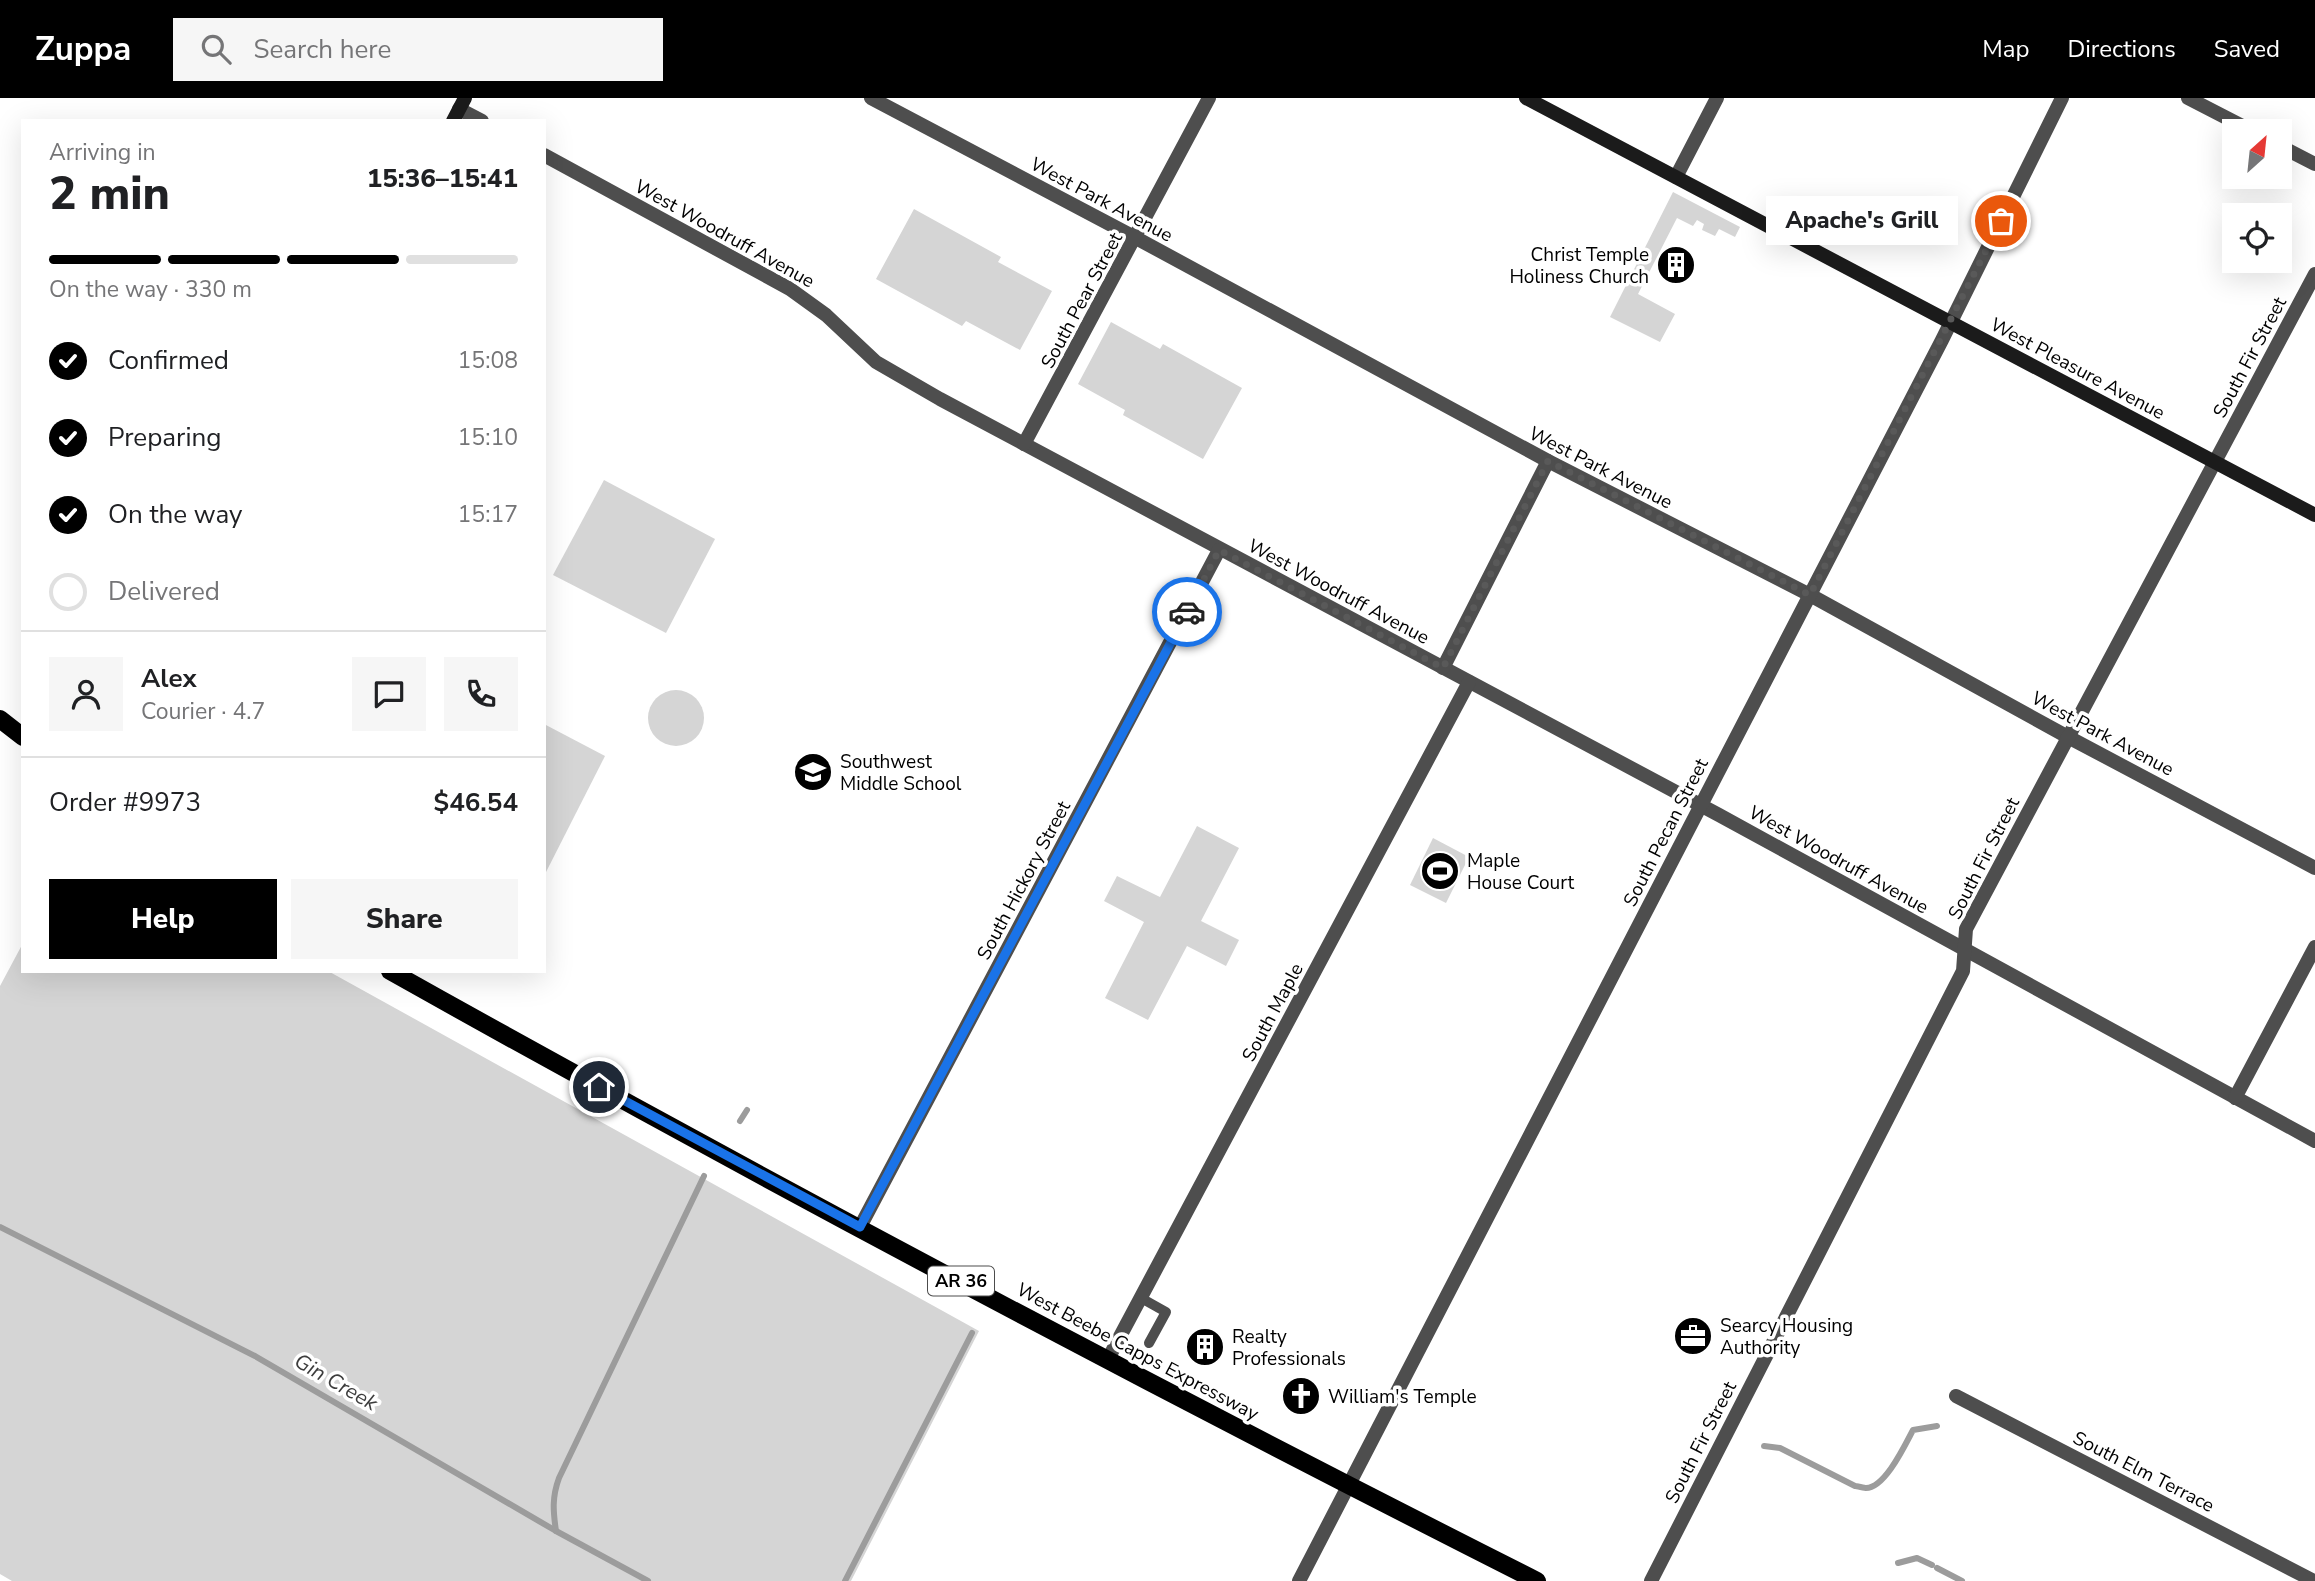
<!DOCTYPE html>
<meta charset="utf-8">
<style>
:root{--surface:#fff;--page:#f6f6f6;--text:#202124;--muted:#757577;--line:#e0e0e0;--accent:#000}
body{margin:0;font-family:"Nunito Sans",sans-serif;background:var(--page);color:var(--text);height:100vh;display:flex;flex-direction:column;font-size:26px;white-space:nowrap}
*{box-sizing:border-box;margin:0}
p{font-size:23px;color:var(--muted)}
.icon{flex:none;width:38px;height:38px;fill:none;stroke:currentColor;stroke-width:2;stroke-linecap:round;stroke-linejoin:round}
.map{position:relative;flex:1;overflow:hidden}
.panel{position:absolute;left:21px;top:21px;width:525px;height:854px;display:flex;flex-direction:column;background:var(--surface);border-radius:0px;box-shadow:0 7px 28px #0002}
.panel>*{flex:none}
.needle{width:46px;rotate:27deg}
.buttons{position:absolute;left:2222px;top:21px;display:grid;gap:14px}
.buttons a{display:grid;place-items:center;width:70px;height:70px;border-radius:0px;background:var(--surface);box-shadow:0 7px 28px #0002;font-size:35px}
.pin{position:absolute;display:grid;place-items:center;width:60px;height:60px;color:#fff;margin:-30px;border:4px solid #fff;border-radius:50%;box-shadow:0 2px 7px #0007}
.courier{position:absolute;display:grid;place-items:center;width:70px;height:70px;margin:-35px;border:5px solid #1a73e8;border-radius:50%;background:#fff;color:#222;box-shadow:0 2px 9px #0007}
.bubble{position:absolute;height:49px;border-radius:0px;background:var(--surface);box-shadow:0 7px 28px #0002;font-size:23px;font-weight:800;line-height:49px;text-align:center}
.head em{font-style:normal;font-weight:800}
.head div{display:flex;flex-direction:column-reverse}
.head{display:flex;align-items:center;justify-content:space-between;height:119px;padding:0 28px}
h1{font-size:46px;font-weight:800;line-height:52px}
.bar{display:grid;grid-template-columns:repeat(4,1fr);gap:10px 7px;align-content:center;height:84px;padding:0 28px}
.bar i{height:9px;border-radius:5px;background:var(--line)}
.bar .current{background:var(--accent)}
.bar p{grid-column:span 4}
.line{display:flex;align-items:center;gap:18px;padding:0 28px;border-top:2px solid var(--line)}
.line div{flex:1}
.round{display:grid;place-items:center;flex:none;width:74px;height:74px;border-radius:0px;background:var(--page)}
ol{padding:0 28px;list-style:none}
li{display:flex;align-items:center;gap:21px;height:77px}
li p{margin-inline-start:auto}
li .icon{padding:7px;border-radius:50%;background:var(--accent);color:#fff;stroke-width:4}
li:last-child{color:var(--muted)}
li i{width:38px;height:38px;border:4px solid var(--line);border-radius:50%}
.button{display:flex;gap:14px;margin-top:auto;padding:14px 28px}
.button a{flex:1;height:80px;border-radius:0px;background:var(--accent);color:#fff;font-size:28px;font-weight:800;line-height:80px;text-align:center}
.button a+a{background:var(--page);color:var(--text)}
header{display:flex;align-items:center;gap:42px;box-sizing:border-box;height:98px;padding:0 35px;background:var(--accent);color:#fff}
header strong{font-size:33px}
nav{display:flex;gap:38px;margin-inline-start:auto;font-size:24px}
.search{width:490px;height:63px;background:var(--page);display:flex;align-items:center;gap:18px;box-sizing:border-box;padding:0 24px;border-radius:0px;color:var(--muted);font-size:26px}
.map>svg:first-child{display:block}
.green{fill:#d5d5d5}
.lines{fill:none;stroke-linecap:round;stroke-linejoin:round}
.stream{stroke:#9c9c9c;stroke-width:6}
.lane{stroke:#4e4e4e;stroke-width:10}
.street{stroke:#4e4e4e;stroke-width:14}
.secondary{stroke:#1b1b1b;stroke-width:14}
.primary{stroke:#000;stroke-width:18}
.done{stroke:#595959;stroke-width:7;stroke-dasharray:0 12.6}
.route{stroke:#1a73e8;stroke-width:9}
.labels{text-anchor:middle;stroke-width:7;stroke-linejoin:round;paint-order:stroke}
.shield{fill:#fff;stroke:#4c4c4c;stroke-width:2}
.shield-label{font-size:18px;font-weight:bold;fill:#000}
.street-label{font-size:19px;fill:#000;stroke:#fff}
.poi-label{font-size:19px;fill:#000;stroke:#fff;text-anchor:start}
.water-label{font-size:21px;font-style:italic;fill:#3d3d3d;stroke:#fff}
</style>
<header>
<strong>Zuppa</strong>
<div class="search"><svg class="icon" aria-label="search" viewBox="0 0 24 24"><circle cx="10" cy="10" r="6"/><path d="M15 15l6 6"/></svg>Search here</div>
<nav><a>Map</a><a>Directions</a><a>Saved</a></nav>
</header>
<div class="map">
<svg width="2315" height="1483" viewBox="0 0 2315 1483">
<rect width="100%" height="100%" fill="#fff"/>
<g class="green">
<path d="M1673,94L1740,129L1735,139L1719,131L1715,138L1702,132L1704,126L1697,122L1693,128L1677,120L1638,196L1675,216L1660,244L1610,219Z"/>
<path d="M914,111L1001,159L998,164L1052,193L1020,252L966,223L962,228L876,181Z"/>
<path d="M1111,224L1160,251L1163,246L1242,290L1203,361L1123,317L1125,312L1078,286Z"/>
<path d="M604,382L715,441L666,535L553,477Z"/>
<circle cx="676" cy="620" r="28"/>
<path d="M544,626L605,658L544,778Z"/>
<path d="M1197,728L1239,750L1201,823L1239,842L1226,868L1187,848L1148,922L1105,900L1144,824L1104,803L1117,778L1160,799Z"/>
<path d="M1433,740L1469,759L1446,805L1410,787Z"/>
<path d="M23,845V873H328L979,1233L851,1483H12L0,1476V888Z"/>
</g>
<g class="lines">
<g class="stream">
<path d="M740,1023L747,1012"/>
<path d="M0,1129L255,1258L556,1433L648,1483"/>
<path d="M1764,1348L1780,1350L1855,1388C1856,1388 1865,1390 1866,1390C1885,1390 1905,1347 1913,1332L1937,1328"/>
<path d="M556,1433C553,1413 552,1399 559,1380L704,1078"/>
<path d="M1898,1465L1917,1460L1932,1467"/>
<path d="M1937,1470L1962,1483"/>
<path d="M845,1483L972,1235"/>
</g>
<path class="lane" d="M1141,1200L1166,1214L1149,1245"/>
<g class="street">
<path d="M871,0L1136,140L1548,363L1810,497L2068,639L2315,770"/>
<path d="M2188,0L2252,33"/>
<path d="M459,11L482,23"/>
<path d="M2280,48L2315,66"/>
<path d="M544,57L790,191L826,217L876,264L940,301L1719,717L2315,1043"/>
<path d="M1676,79L1717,0"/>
<path d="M1024,346L1209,0"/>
<path d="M1443,570L1548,363"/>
<path d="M2235,1000L2315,849"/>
<path d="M860,1129L1219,452"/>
<path d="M1108,1261L1469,584"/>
<path d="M1956,1298L2314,1483"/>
<path d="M1299,1483L1942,242L2062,0"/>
<path d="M1651,1483L1963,873L1966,831L2315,176"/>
</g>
<g class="secondary">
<path d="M1526,0L2315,417"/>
<path d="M453,23L465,0"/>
</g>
<g class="primary">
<path d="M0,621L23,639"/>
<path d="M390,873C768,1085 1151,1288 1537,1483"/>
</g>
</g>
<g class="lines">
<path class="done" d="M1187,514L1219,452L1443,570L1548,363L1810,497L2001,123"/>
<path class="route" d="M599,989L860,1129L1187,514"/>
</g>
<defs>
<symbol id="building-disc" viewBox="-11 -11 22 22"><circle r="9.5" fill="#000" stroke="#fff"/><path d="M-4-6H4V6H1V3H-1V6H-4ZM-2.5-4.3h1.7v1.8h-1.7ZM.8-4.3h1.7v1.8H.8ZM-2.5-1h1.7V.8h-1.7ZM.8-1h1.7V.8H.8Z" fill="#fff"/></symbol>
<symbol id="school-disc" viewBox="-11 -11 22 22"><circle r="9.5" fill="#000" stroke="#fff"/><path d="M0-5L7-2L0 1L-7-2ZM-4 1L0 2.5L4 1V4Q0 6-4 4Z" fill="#fff"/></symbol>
<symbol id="stadium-disc" viewBox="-11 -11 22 22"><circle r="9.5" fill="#000" stroke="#fff"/><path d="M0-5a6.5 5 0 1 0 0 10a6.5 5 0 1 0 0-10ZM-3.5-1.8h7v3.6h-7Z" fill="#fff"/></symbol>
<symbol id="office-disc" viewBox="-11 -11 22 22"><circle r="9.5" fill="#000" stroke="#fff"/><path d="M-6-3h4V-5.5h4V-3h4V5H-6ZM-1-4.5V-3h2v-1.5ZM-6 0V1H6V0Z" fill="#fff"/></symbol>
<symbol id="church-disc" viewBox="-11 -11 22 22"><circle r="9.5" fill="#000" stroke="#fff"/><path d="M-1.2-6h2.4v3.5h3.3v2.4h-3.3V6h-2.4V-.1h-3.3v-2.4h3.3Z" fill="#fff"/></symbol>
</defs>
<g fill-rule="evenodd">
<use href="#building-disc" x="1654" y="145" width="44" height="44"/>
<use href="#school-disc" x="791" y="652" width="44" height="44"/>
<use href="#stadium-disc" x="1418" y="751" width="44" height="44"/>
<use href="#office-disc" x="1671" y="1216" width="44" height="44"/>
<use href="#building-disc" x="1183" y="1227" width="44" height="44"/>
<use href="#church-disc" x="1279" y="1276" width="44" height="44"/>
</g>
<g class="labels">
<rect class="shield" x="928" y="1168.5" width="66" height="29" rx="5"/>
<g class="shield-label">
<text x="961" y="1189">AR 36</text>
</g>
<g class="street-label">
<text transform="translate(1102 101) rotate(28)" y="7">West Park Avenue</text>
<text transform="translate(725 135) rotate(29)" y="7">West Woodruff Avenue</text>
<text transform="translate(1081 202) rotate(-62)" y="7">South Pear Street</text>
<text transform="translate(2249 259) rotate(-62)" y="7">South Fir Street</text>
<text transform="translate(2078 270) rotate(28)" y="7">West Pleasure Avenue</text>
<text transform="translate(1601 369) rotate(27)" y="7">West Park Avenue</text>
<text transform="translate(1339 493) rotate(28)" y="7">West Woodruff Avenue</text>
<text transform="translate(2103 635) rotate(28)" y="7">West Park Avenue</text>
<text transform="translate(1665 734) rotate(-63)" y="7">South Pecan Street</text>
<text transform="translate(1983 760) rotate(-63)" y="7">South Fir Street</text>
<text transform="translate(1839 761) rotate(29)" y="7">West Woodruff Avenue</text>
<text transform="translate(1023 782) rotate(-62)" y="7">South Hickory Street</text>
<text transform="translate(1272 914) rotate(-62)" y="7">South Maple</text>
<text transform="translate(1138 1253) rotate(28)" y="7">West Beebe Capps Expressway</text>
<text transform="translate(1700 1344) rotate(-63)" y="7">South Fir Street</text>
<text transform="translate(2144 1373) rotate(27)" y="7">South Elm Terrace</text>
</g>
<g class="poi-label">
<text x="1649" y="163" text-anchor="end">Christ Temple<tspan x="1649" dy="22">Holiness Church</tspan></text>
<text x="840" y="670">Southwest<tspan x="840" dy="22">Middle School</tspan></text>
<text x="1467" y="769">Maple<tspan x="1467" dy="22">House Court</tspan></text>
<text x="1720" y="1234">Searcy Housing<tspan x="1720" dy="22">Authority</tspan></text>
<text x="1232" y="1245">Realty<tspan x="1232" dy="22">Professionals</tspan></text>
<text x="1328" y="1305">William's Temple</text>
</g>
<g class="water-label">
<text transform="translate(336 1284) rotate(30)" y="7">Gin Creek</text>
</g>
</g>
</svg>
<div class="buttons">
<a><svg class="needle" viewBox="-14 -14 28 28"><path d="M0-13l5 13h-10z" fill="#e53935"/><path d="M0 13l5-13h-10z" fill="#757577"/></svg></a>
<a><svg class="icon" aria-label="locate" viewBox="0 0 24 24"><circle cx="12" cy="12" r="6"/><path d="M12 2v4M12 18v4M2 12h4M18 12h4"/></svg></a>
</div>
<div class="pin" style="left:2001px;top:123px;background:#ea580c"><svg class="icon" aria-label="bag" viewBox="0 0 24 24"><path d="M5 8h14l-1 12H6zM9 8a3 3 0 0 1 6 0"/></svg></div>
<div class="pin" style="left:599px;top:989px;background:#1f2937"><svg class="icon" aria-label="home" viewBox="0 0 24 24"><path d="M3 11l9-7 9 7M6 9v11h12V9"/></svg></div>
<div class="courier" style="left:1187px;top:514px"><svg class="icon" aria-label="car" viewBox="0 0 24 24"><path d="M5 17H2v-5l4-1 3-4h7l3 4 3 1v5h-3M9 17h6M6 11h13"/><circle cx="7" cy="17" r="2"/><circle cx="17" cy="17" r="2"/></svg></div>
<div class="bubble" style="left:1766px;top:98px;width:192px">Apache's Grill</div>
<section class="panel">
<div class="head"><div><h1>2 min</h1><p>Arriving in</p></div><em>15:36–15:41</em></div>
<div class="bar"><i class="current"></i><i class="current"></i><i class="current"></i><i></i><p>On the way · 330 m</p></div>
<ol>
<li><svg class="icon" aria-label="check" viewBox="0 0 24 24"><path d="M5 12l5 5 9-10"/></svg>Confirmed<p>15:08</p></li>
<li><svg class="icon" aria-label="check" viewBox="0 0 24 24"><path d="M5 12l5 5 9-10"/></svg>Preparing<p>15:10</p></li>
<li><svg class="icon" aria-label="check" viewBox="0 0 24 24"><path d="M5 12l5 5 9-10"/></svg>On the way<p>15:17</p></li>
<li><i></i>Delivered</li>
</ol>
<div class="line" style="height:126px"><a class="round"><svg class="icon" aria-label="person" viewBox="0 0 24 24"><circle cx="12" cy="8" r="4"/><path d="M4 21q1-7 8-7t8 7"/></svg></a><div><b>Alex</b><p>Courier · 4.7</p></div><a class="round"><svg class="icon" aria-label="chat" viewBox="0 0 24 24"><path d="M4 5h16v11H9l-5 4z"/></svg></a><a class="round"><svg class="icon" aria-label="phone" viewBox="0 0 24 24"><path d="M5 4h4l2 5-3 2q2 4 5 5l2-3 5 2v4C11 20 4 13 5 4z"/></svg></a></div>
<div class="line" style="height:91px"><div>Order #9973</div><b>$46.54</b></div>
<div class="button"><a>Help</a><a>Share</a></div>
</section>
</div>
